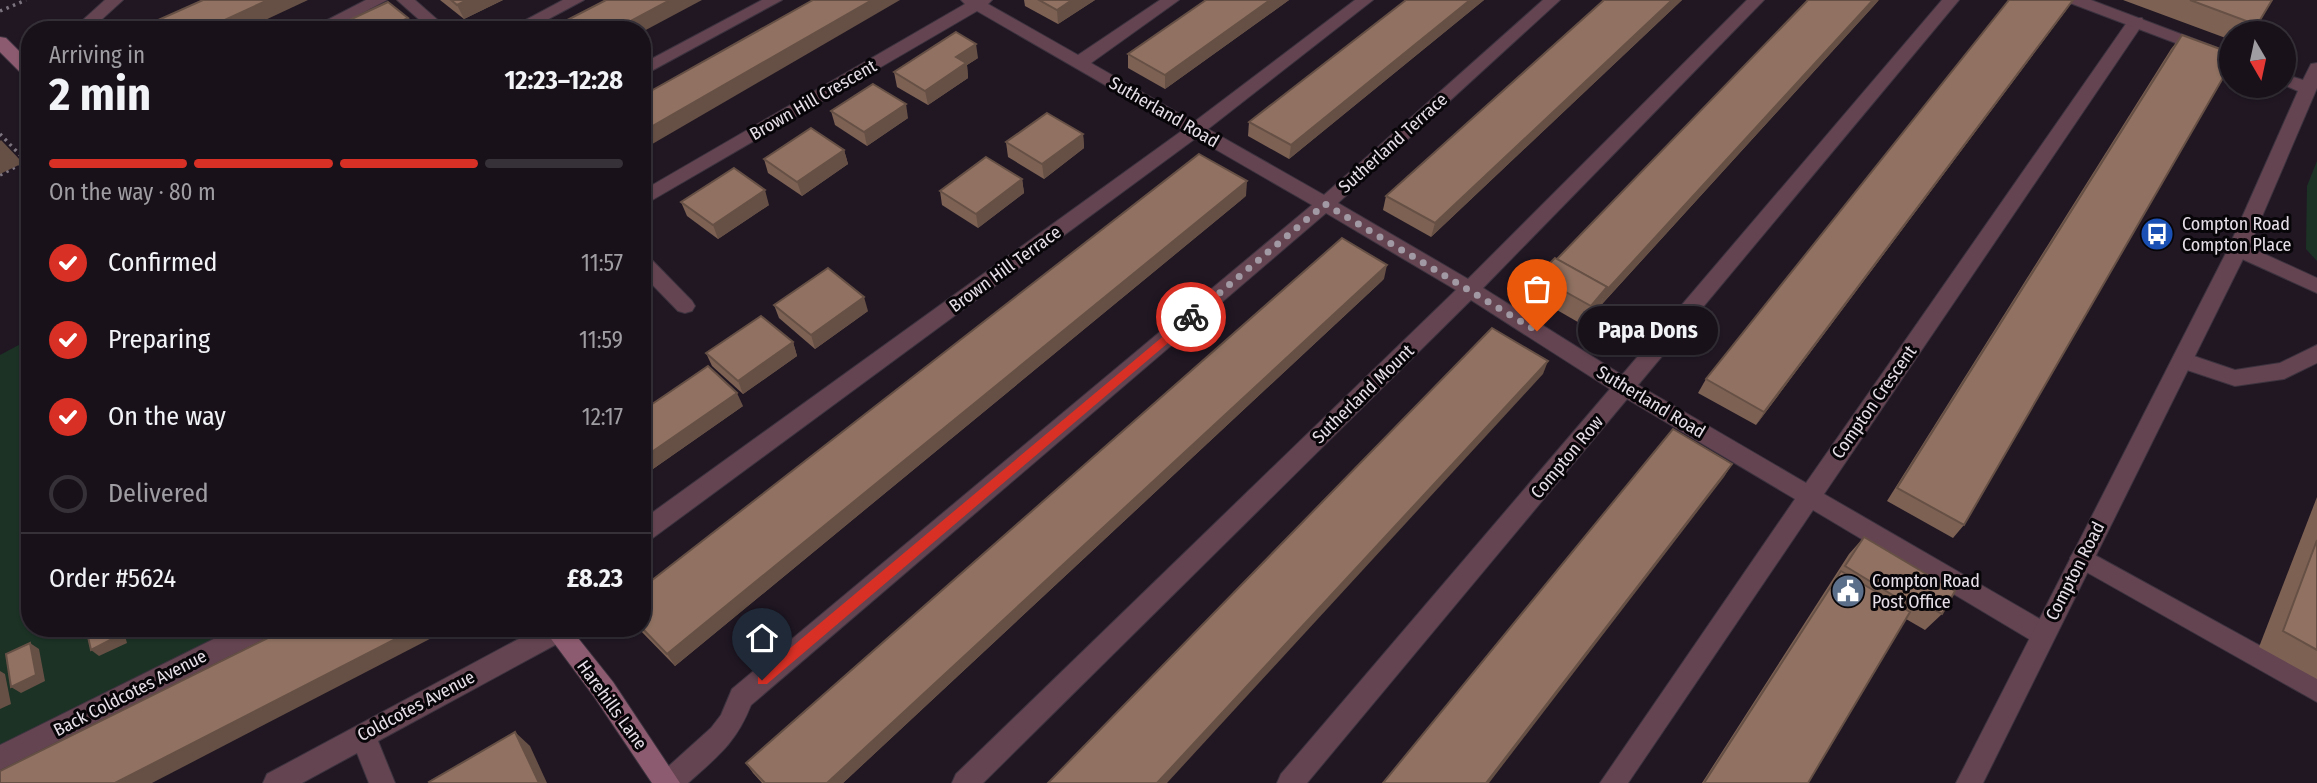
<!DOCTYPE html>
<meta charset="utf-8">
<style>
:root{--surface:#18111a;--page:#211a23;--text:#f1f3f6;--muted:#9f9da2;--line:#363139;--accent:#d93025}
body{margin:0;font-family:"Fira Sans Condensed",sans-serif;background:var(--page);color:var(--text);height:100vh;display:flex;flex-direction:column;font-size:26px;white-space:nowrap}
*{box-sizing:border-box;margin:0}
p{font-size:23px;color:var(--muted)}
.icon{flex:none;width:38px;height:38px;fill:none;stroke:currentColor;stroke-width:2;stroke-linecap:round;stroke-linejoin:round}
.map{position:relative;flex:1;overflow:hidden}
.side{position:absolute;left:21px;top:21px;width:630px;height:616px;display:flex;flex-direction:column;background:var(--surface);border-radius:28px;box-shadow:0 2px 5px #0004,0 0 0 2px var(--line)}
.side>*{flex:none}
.needle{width:46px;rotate:171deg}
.tools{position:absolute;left:2219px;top:21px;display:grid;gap:14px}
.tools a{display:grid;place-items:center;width:77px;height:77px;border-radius:50%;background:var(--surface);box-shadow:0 2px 5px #0004,0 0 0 2px var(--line);font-size:35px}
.pin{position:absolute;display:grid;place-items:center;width:60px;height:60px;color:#fff;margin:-72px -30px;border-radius:50% 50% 50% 0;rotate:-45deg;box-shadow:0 0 7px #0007}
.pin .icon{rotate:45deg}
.courier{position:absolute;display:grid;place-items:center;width:70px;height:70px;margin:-35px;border:5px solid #d93025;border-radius:50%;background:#fff;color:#222;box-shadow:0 2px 9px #0007}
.bubble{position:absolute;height:49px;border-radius:24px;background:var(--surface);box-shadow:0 2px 5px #0004,0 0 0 2px var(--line);font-size:23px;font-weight:700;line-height:49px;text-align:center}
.summary em{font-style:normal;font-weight:700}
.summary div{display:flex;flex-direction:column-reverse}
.summary{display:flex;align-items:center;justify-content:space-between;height:119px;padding:0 28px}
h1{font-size:46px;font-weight:700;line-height:52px}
.bar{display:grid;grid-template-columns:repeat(4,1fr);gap:10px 7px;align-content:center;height:84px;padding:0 28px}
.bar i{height:9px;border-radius:5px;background:var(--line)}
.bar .selected{background:var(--accent)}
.bar p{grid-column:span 4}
.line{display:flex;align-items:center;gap:18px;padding:0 28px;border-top:2px solid var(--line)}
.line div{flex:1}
ol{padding:0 28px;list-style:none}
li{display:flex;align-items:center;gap:21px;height:77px}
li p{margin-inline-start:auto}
li .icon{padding:7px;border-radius:50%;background:var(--accent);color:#fff;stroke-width:4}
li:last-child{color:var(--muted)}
li i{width:38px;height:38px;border:4px solid var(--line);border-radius:50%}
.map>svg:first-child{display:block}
.green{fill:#1b3225}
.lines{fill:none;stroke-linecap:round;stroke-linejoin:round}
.service-casing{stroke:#3c333f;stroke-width:2}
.minor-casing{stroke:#3c333f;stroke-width:2}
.tertiary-casing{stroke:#3c333f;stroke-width:2}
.secondary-casing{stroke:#3c333f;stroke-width:2}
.path{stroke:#7c747f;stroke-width:3.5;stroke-dasharray:2.5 4.5;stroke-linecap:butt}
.service{fill:#644451;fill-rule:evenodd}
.minor{fill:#644451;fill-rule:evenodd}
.tertiary{fill:#644451;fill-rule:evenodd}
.secondary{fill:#8d5b6f;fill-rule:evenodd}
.wall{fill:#7d6254}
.shaded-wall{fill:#665045}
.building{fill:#917262;stroke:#665045;stroke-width:2}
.route{fill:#d93025}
.done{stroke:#a199a3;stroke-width:7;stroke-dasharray:0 12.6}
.labels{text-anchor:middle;stroke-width:6;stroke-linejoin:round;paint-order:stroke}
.street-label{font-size:18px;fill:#e6dfe8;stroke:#080509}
.poi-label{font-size:18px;fill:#e6dfe8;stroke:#080509;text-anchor:start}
</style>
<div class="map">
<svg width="2317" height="783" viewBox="0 0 2317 783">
<rect width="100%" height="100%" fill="#201723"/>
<g class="green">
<path d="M2317,161V261L2306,249L2307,186Z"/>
<path d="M30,339V628H239L0,746V355Z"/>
</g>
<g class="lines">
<defs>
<g id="service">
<path d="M642,255L649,257L692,301L695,306L692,311L685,313L678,311L642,274Z"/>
<path d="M2082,548L2317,677V702L2074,565L2070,558L2074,551Z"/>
<path d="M236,628H273L270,636L0,770V745Z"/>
</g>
<g id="minor">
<path d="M366,0H387L330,30H308Z"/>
<path d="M397,0H415L449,30H431Z"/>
<path d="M563,0H584L528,30H507Z"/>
<path d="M762,0H782L642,76V64Z"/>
<path d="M961,0H992L988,4L1078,55L1160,0H1179L1091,63L1194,122L1355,0H1373L1208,129L1324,195L1543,0H1560L1338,203L1468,279L1747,0H1764L1483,288L1622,375L1942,0H1959L1638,385L1806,483L2130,18H2142L2144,22L1824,494L2052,626L2055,634L2052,642L2043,645L2034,642L1813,510L1628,783H1600L1795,499L1627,399L1307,783H1277L1281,774L1610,389L1471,300L983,783H952L956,774L1456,290L1326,213L751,705C736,743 718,756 688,783H656L660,774L711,728L721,715L732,689L1312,205L1196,138L650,540L642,543V520L1183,130L977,11L642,206V191L965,4Z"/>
<path d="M2238,242L2317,278V293L2231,254L2228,249L2231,244Z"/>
<path d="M2317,345V363L2284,379L2235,386L2175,366L2172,360L2175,354L2182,352L2235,370L2280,363Z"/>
<path d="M539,628H568L569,631L566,639L378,741L395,783H369L357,753L302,783H263L267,774Z"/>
</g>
<g id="tertiary">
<path d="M105,0H123L90,30H72Z"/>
<path d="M2068,0H2091L2231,53V64L2070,3Z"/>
<path d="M2317,63V88L2248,249L1983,783H1956L2228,249L2298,91L2284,85V74L2303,80L2311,64Z"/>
</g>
<g id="secondary">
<path d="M0,37L6,38L30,62V77L24,76L0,52Z"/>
<path d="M543,628H570L613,682L680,783H652L595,698Z"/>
</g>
</defs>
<use href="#service" class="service-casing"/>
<use href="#minor" class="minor-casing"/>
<use href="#tertiary" class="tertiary-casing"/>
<use href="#secondary" class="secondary-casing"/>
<g class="path">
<path d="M0,11L26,0"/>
<path d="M0,134L25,160L23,163L30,160"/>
<path d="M0,175L23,163L30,172"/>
</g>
<use href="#service" class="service"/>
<use href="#minor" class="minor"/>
<use href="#tertiary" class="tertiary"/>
<use href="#secondary" class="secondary"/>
</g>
<g class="wall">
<path d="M440,0H503L464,19Z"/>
<path d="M1024,0H1095L1058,24L1025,6Z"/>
<path d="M1206,0H1289L1165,89L1128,68V54Z"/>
<path d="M1406,0H1484L1289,159L1248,136L1249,122Z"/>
<path d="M1604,0H1682L1431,237L1383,210L1386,196Z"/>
<path d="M1879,0L1583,325L1531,295L1537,276L1557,259Z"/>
<path d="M2123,0H2272L2257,25L2251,33H2231V40Z"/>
<path d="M2067,9L1756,425L1698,393L1706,379Z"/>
<path d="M2182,35L1964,525L1953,538L1887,501L2171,49Z"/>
<path d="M978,58L967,65L968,78L928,105L897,87L894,72Z"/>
<path d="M831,111L908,118L867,146L835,125Z"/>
<path d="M1083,134L1084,148L1044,179L1008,157L1006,142Z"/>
<path d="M844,150L848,164L802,196L768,173L764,159Z"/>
<path d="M1022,179L1024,193L978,228L942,205L940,191Z"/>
<path d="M1246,196L675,666L638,628H642Z"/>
<path d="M681,202L769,205L718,239L687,216Z"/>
<path d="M1384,279L843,783H762L753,773L746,763Z"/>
<path d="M774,305L868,311L815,349L779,318Z"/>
<path d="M793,342L797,356L743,394L712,366L706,353Z"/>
<path d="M743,406L650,471L642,463V411Z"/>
<path d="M2317,497V679L2259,647Z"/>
<path d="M1864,537L1942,614L1925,630L1906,619L1808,783H1702L1849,554Z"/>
</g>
<g class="shaded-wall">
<path d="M268,0H308L244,30H203Z"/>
<path d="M467,0H503L464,19L457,5Z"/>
<path d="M670,0H702L642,32V30H614Z"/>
<path d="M872,0H900L642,150V132Z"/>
<path d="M1072,0H1095L1058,24L1057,10Z"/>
<path d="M1270,0H1289L1165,89V75Z"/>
<path d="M1470,0H1484L1289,159L1291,145Z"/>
<path d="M1672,0H1682L1431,237L1435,223Z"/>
<path d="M1873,0H1879L1600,306L1605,292Z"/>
<path d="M2073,0L2067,9L1756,425L1764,412Z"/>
<path d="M408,18L414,30H382Z"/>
<path d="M976,44L978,58L967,65L968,78L928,105L925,91L956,57Z"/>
<path d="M906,104L908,118L867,146L864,132Z"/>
<path d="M1083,134L1084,148L1044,179L1042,164Z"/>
<path d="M1,140L23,163L0,174V141Z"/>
<path d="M844,150L848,164L802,196L797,182Z"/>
<path d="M1022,179L1024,193L978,228L976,214Z"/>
<path d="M1247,181L1246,196L675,666L667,654Z"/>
<path d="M765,190L769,205L718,239L713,225Z"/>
<path d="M1387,265L1384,279L843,783H827Z"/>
<path d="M1607,287L1600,306L1583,325L1591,306Z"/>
<path d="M864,297L868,311L815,349L811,335Z"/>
<path d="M793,342L797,356L743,394L738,381Z"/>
<path d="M1548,361L1543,374L1167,783H1157Z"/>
<path d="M737,393L743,406L650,471L643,458Z"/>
<path d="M1732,464L1724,477L1489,783H1486Z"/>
<path d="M116,628H123L127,643L99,656L91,650Z"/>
<path d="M417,628H451L152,783H115Z"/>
<path d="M30,643L39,649L45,681L21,693L11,687Z"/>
<path d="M0,671L5,674L11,704L0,709Z"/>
<path d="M515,732L530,746L547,783H539Z"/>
</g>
<g class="building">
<path d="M203,0H268L203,30H136Z"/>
<path d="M451,0H467L457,5Z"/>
<path d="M606,0H670L614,30H548Z"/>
<path d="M813,0H872L642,132V96Z"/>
<path d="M1039,0H1072L1057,10Z"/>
<path d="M1206,0H1270L1165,75L1128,54Z"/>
<path d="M1406,0H1470L1291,145L1249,122Z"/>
<path d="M1604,0H1672L1435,223L1386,196Z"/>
<path d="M1808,0H1873L1605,292L1607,287L1557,259Z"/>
<path d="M2009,0H2073L1764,412L1706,379Z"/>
<path d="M2190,0H2272L2257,25Z"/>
<path d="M388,2L408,18L382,30H328Z"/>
<path d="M956,32L976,44L956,57L966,63L925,91L894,72Z"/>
<path d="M2182,35L2231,53V64L1964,525L1897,488Z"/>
<path d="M873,84L906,104L864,132L831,111Z"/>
<path d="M1047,113L1083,134L1042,164L1006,142Z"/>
<path d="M811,128L844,150L797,182L764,159Z"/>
<path d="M1199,154L1247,181L667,654L642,628V588Z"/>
<path d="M986,157L1022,179L976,214L940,191Z"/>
<path d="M734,168L765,190L713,225L681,202Z"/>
<path d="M1342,238L1387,265L827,783H765L746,763Z"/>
<path d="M1555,258L1607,287L1591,306L1537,276Z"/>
<path d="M828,268L864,297L811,335L774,305Z"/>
<path d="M761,316L793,342L738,381L706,353Z"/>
<path d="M1492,328L1548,361L1157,783H1048Z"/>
<path d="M708,366L737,393L643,458L642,457V411Z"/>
<path d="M1673,429L1732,464L1486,783H1383Z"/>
<path d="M1864,537L1955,591L1942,614L1918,601L1914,608L1845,566Z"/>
<path d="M2317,540V650L2283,631Z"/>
<path d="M1841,571L1910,612L1808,783H1704Z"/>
<path d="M86,628H116L118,636L91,650Z"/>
<path d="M288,628H417L115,783H0V771Z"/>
<path d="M30,643L36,675L11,687L6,654Z"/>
<path d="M515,732L539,783H430L429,782Z"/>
</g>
<path class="route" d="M1191,313L1195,314V320L767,684H758V675Z"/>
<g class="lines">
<path class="done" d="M1191,317L1325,204L1537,331"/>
</g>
<defs>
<symbol id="bus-disc" viewBox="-11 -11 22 22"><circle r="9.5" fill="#1a4fb4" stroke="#080509"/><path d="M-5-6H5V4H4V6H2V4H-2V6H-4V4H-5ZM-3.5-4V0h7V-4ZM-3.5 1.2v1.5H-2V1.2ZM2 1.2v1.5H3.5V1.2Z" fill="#fff"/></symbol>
<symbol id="civic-disc" viewBox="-11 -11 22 22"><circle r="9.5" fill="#5c6f8a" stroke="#080509"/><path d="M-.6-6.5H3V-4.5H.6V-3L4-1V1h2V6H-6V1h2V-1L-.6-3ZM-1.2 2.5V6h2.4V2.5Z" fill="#fff"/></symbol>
</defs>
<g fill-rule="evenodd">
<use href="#bus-disc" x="2138" y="215" width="38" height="38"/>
<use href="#civic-disc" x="1829" y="572" width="38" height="38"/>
</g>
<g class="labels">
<g class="street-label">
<text transform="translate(813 100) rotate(-30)" y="6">Brown Hill Crescent</text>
<text transform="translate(1164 112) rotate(30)" y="6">Sutherland Road</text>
<text transform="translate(1393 143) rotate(-42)" y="6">Sutherland Terrace</text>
<text transform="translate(1005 269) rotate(-36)" y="6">Brown Hill Terrace</text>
<text transform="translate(1363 394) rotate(-44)" y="6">Sutherland Mount</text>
<text transform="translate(1651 402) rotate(31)" y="6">Sutherland Road</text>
<text transform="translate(1874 402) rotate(-55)" y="6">Compton Crescent</text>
<text transform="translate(1567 457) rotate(-50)" y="6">Compton Row</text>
<text transform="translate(2075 571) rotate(-63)" y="6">Compton Road</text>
<text transform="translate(130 693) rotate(-27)" y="6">Back Coldcotes Avenue</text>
<text transform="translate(612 705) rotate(54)" y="6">Harehills Lane</text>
<text transform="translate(416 706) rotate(-28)" y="6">Coldcotes Avenue</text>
</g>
<g class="poi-label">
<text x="2182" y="230">Compton Road<tspan x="2182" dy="21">Compton Place</tspan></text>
<text x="1872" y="587">Compton Road<tspan x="1872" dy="21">Post Office</tspan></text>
</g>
</g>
</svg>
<div class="tools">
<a><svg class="needle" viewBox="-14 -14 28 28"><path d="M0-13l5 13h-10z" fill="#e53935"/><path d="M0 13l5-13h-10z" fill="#9f9da2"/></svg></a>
</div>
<div class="pin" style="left:1537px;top:331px;background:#ea580c"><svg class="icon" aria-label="bag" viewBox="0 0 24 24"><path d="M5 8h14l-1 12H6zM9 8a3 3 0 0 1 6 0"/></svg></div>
<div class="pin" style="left:762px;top:680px;background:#1f2937"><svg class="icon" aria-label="home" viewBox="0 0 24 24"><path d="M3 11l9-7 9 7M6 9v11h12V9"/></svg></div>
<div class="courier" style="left:1191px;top:317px"><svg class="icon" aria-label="bike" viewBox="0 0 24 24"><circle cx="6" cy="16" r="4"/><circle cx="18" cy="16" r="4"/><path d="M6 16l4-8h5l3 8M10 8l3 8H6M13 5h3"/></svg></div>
<div class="bubble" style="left:1578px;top:306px;width:140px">Papa Dons</div>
<section class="side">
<div class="summary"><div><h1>2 min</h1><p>Arriving in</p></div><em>12:23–12:28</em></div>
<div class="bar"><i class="selected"></i><i class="selected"></i><i class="selected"></i><i></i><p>On the way · 80 m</p></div>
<ol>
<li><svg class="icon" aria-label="check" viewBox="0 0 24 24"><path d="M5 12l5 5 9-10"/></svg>Confirmed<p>11:57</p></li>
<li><svg class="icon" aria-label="check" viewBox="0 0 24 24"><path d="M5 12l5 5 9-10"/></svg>Preparing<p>11:59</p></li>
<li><svg class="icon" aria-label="check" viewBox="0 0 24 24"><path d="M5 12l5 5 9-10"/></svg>On the way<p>12:17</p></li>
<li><i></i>Delivered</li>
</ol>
<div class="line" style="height:91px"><div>Order #5624</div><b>£8.23</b></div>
</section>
</div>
